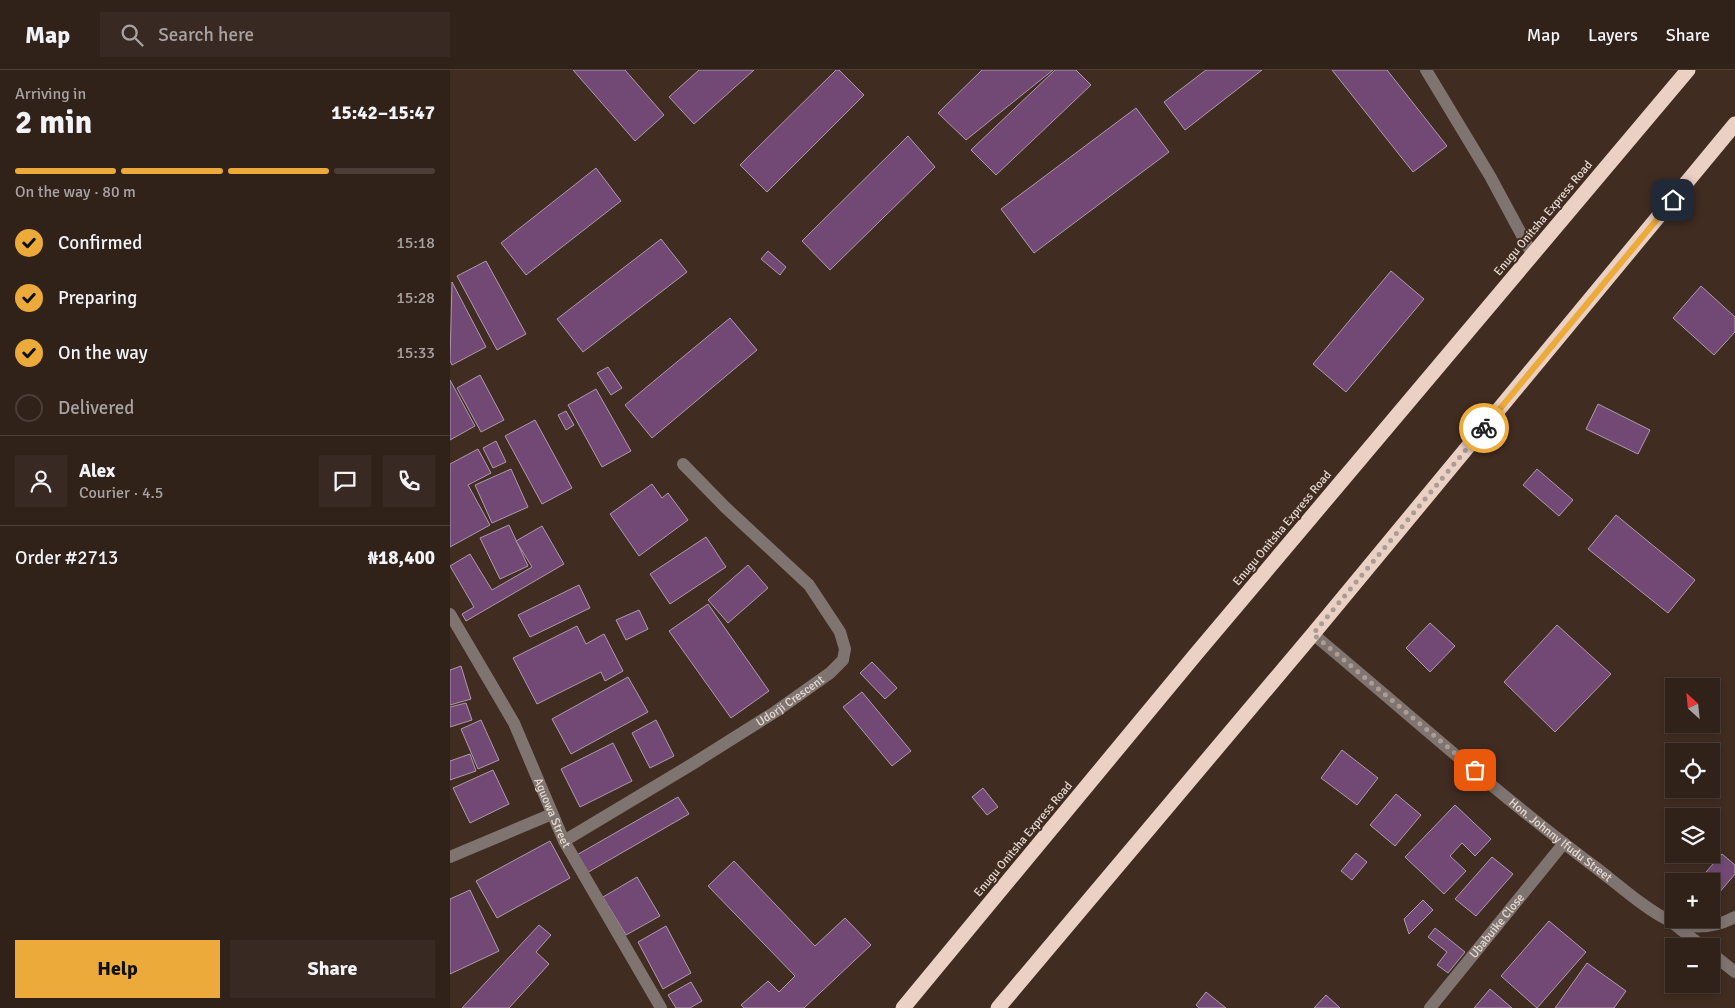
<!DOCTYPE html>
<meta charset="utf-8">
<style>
:root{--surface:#302119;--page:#382922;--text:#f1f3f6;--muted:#a8a3a2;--line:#4b3e38;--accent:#ebaa39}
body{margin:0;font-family:Signika,sans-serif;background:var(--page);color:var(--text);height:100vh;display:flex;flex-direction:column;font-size:19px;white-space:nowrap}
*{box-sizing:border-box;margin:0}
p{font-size:16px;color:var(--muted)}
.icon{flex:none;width:28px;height:28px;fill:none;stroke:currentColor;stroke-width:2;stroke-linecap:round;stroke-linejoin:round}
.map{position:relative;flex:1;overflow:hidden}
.sheet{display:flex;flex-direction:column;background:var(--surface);width:450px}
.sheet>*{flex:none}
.needle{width:32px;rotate:333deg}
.buttons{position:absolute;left:1215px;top:608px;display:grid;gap:10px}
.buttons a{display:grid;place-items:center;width:55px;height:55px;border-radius:0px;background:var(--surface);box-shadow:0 2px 8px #0003,0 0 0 1px var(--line);font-size:25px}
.pin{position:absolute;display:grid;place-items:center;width:42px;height:42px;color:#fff;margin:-21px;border-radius:10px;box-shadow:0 2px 8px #0006}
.courier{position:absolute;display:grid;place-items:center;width:50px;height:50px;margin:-25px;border:4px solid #ebaa39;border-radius:50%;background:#fff;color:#222;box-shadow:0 1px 6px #0007}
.head em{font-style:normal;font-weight:800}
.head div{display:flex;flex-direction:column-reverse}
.head{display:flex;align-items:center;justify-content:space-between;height:85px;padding:0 15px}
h1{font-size:32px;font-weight:800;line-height:38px}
.bar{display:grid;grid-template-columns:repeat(4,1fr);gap:8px 5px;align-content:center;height:60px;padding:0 15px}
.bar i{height:6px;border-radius:4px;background:var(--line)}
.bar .current{background:var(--accent)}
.bar p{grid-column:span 4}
.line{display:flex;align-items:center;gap:12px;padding:0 15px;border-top:1px solid var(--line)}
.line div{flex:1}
.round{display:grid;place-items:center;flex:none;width:52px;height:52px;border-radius:0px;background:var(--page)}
ol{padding:0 15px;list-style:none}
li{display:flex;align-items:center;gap:15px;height:55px}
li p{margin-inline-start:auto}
li .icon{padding:5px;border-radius:50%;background:var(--accent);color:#111;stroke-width:4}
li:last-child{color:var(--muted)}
li i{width:28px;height:28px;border:2px solid var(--line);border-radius:50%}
.cta{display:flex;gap:10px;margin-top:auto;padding:10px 15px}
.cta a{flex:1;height:58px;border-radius:0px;background:var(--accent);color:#111;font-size:20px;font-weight:800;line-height:58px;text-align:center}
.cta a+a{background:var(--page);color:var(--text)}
header{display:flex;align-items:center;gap:30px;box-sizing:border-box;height:70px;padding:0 25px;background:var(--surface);border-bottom:1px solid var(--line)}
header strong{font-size:24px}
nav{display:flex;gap:28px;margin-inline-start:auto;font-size:18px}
.search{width:350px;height:45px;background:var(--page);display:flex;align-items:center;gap:12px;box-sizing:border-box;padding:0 18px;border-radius:0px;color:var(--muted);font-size:19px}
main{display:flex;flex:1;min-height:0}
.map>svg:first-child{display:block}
.building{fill:#724974;stroke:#ad9aad}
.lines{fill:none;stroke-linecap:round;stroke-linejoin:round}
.minor{stroke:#7f746f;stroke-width:12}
.highway{stroke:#ebd0c4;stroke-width:15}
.done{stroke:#ac9c93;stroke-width:5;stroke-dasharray:0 9}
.route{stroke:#ebaa39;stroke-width:6}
.labels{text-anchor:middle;stroke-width:4;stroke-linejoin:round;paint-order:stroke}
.street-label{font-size:12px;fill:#e6d9d1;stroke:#402c21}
</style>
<header>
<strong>Map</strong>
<div class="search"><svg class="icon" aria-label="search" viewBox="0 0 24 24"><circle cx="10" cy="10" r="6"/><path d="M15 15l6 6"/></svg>Search here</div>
<nav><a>Map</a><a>Layers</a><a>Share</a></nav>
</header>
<main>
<section class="sheet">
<div class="head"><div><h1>2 min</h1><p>Arriving in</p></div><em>15:42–15:47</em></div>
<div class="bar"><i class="current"></i><i class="current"></i><i class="current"></i><i></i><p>On the way · 80 m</p></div>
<ol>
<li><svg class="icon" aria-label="check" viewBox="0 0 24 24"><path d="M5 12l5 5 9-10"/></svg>Confirmed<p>15:18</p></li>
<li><svg class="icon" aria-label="check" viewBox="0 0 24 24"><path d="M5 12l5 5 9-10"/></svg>Preparing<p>15:28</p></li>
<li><svg class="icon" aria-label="check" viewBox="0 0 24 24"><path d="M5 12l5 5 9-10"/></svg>On the way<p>15:33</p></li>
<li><i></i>Delivered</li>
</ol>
<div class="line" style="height:90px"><a class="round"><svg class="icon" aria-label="person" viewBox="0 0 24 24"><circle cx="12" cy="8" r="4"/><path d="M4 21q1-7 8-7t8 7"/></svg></a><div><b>Alex</b><p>Courier · 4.5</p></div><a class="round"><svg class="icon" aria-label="chat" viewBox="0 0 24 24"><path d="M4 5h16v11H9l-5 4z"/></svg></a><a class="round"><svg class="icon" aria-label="phone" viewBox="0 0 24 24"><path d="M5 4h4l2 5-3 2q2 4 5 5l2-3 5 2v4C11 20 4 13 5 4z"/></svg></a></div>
<div class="line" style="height:65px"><div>Order #2713</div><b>₦18,400</b></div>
<div class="cta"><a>Help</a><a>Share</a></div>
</section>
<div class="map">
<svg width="1285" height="938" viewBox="0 0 1285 938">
<rect width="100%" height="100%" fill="#402c21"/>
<g class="building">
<path d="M123,0H175L214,45L185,71Z"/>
<path d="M249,0H304L244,54L219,27Z"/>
<path d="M386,0H389L414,25L317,122L290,95Z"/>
<path d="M532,0H603L516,70L488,43Z"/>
<path d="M605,0H626L641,15L546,105L521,80Z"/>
<path d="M756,0H812L735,60L714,32Z"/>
<path d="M882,0H937L997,76L963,102Z"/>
<path d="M686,38L719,82L584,183L551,139Z"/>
<path d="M458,66L485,97L380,200L352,171Z"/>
<path d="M146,98L171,131L76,205L51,173Z"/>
<path d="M211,169L237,202L133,282L107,249Z"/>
<path d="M318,181L336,197L330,205L311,189Z"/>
<path d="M36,191L76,264L47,280L7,206Z"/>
<path d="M941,201L974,229L896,322L863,294Z"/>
<path d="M2,212L36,277L2,295L0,291Z"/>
<path d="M1251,216L1285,247V262L1264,285L1223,248Z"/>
<path d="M280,248L307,280L202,368L175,335Z"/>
<path d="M158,297L172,318L161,325L147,303Z"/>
<path d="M30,305L54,350L31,362L7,318Z"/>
<path d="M0,310L25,356L0,370Z"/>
<path d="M146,319L181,381L152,397L118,335Z"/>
<path d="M1148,334L1200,360L1188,384L1136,359Z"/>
<path d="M116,341L124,355L116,360L108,345Z"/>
<path d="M85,350L122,418L92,434L55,366Z"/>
<path d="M46,371L56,392L43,398L33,378Z"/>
<path d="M28,379L41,403L18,415L40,455L0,477V394Z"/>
<path d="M61,399L78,437L42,453L25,415Z"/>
<path d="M1087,399L1123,430L1109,446L1073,415Z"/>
<path d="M202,414L212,428L218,423L238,450L189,486L160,444Z"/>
<path d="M1166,445L1245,510L1218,543L1138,479Z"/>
<path d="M59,455L78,496L50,509L30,468Z"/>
<path d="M92,456L114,494L16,551L12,544L24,537L0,496L20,484L42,520L82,497L66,471Z"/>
<path d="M256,467L276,497L220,534L200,504Z"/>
<path d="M298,495L318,518L278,553L258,530Z"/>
<path d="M129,515L140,538L80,567L68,545Z"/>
<path d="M258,534L319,621L281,648L219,561Z"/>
<path d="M189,540L198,559L176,570L166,550Z"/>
<path d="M980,553L1005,576L980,602L956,578Z"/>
<path d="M1107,555L1161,604L1105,662L1054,612Z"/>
<path d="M127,556L136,574L154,564L173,601L155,611L151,602L87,634L63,588Z"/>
<path d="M422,592L447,618L435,629L410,603Z"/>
<path d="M11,596L21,629L0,635V600Z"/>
<path d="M178,607L198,642L121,684L102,649Z"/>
<path d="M412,622L461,681L442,696L393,637Z"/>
<path d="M16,633L22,650L0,657V637Z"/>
<path d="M31,650L49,690L28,699L11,659Z"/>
<path d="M206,650L224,686L200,698L182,663Z"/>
<path d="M163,673L182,711L130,737L111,699Z"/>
<path d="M892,680L928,708L907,735L871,708Z"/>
<path d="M20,684L26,701L0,710V691Z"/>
<path d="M43,700L59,734L20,753L3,718Z"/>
<path d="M533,718L548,737L537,745L522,727Z"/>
<path d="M946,724L971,745L945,776L920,755Z"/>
<path d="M228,727L239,744L135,804L125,786Z"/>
<path d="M1005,735L1041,769L1025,786L1012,773L1000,786L1016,801L994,824L955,787Z"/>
<path d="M100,771L120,808L47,848L26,811Z"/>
<path d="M906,783L917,792L902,810L891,801Z"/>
<path d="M1272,784L1285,795V804L1262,831L1261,811H1248Z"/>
<path d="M1042,787L1063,804L1026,846L1005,829Z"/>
<path d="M284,791L365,876L395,848L421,875L354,938H294L291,935L318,911L329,922L345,906L258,816Z"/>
<path d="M187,807L210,846L176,865L153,827Z"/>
<path d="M20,820L49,881L0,904V829Z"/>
<path d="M973,830L983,840L959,864L954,849Z"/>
<path d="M1099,851L1136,882L1087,938L1051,906Z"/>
<path d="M89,855L101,865L86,882L99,894L59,938H12Z"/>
<path d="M216,856L241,903L213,919L188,872Z"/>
<path d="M985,858L1015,882L998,903L987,895L997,882L978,867Z"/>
<path d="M1137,893L1176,921L1164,938H1105Z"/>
<path d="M241,912L252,931L240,938H226L218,925Z"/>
<path d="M1040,919L1062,938H1024Z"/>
<path d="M756,922L776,938H749L746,935Z"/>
<path d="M876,925L890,938H864Z"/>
</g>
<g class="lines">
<g class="minor">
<path d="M976,0L1040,106L1082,184"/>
<path id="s1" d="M0,544L64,653L114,771L211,938"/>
<path id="s2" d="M863,564C954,640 1043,720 1137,791C1161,808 1194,839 1220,851C1243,860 1264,858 1285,847"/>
<path id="s3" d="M114,771L244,693L325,642L380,603L393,590L395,579L390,562L359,515L275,437L233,394"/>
<path d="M0,787L102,744"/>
<path d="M1224,854L1252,876"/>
<path d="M1261,883L1285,902"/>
<path id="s4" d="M980,938L1114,773"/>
</g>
<g class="highway">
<path d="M453,938L746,584L1238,0"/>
<path d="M548,938L863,564L1285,54"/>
</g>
</g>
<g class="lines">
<path class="done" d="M1025,700L863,564L1034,358"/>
<path class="route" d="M1034,358L1223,130"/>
</g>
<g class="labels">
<g class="street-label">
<text transform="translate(1093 148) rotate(-50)" y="4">Enugu Onitsha Express Road</text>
<text transform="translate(832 458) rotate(-50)" y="4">Enugu Onitsha Express Road</text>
<text dy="4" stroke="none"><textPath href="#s3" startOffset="266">Udorji Crescent</textPath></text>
<text dy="4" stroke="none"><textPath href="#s1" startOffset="224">Aguowa Street</textPath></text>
<text transform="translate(573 769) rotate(-50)" y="4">Enugu Onitsha Express Road</text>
<text dy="4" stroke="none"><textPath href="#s2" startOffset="322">Hon. Johnny Ifudu Street</textPath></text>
<text dy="4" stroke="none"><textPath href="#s4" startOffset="106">Ubabuike Close</textPath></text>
</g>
</g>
</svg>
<div class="buttons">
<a><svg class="needle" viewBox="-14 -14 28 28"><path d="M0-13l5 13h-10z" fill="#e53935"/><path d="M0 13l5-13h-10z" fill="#a8a3a2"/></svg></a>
<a><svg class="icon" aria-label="locate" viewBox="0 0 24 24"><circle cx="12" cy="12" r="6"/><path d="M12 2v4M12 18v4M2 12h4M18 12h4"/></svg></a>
<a><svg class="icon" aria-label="layers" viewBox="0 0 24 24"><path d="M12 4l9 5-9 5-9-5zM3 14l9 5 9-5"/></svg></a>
<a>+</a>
<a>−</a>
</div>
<div class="pin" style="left:1025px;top:700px;background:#ea580c"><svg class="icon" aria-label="bag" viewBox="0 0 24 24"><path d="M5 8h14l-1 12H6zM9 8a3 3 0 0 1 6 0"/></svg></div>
<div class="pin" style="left:1223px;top:130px;background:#1f2937"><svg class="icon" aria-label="home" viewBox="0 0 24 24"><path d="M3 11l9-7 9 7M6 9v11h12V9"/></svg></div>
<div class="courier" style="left:1034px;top:358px"><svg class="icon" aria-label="bike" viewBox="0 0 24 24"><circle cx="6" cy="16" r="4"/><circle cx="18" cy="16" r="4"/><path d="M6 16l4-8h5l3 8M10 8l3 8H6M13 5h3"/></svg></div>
</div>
</main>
